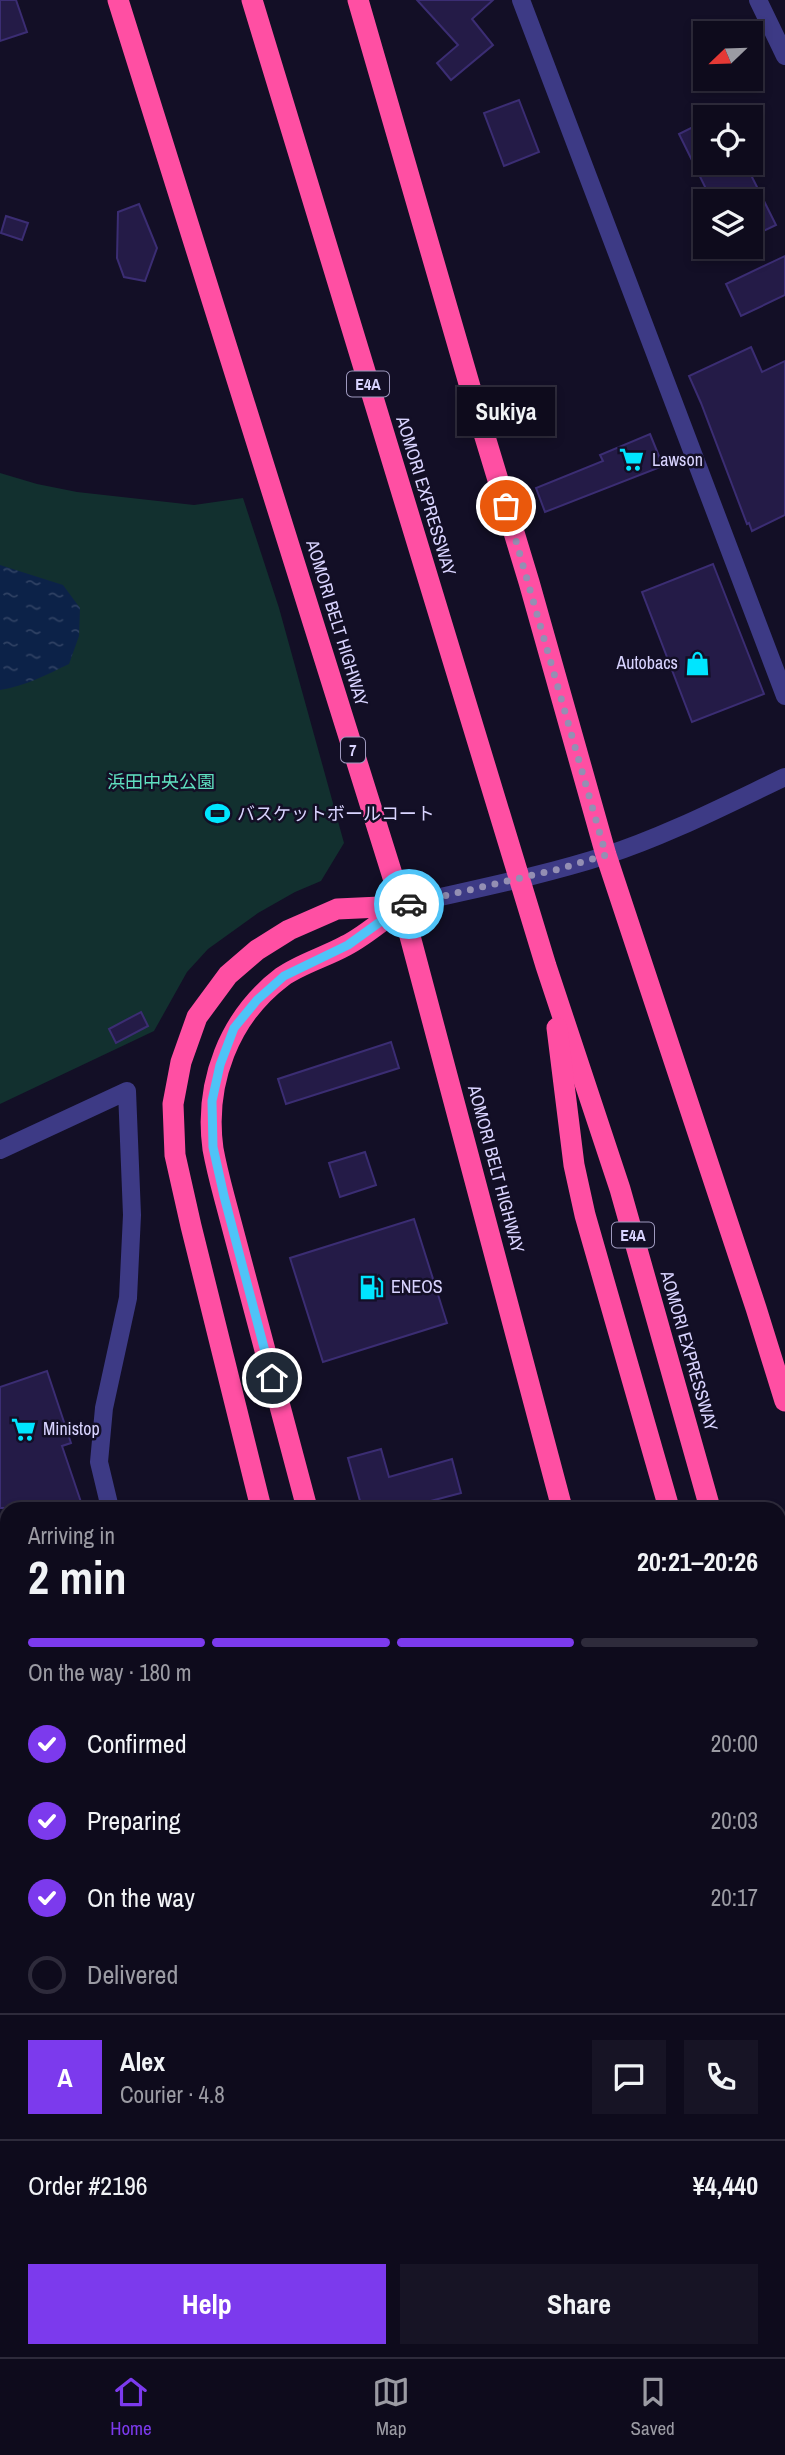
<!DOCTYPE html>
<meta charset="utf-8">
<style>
:root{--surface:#0e0b1c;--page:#171425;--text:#f1f3f6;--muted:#9b9ba3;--line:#2e2b3b;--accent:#7c3aed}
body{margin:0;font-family:"Archivo Narrow","Noto Sans JP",sans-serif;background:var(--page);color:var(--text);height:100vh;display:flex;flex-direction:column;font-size:26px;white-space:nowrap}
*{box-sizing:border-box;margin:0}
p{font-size:23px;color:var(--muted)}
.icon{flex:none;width:38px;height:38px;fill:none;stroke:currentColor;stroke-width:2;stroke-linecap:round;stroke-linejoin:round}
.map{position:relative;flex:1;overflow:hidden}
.details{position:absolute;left:0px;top:1502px;width:786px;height:856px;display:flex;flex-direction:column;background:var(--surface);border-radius:21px 21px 0 0;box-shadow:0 4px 10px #0003,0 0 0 2px var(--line)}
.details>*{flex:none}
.needle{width:46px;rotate:247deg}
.tools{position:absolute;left:693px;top:21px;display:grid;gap:14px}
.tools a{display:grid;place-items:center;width:70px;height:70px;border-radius:0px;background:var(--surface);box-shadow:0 4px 10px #0003,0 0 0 2px var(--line);font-size:35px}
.pin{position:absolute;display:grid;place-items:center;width:60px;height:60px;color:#fff;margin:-30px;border:4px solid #fff;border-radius:50%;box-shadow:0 2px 7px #0007}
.courier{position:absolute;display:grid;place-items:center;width:70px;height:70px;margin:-35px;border:5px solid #4fc3f7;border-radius:50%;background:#fff;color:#222;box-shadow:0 2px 9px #0007}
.bubble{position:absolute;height:49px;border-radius:0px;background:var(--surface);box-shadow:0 4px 10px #0003,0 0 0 2px var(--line);font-size:23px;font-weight:700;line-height:49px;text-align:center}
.head em{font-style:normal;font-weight:700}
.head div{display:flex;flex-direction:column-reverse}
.head{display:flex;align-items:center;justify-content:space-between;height:119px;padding:0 28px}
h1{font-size:46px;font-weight:700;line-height:52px}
.bar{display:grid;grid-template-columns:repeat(4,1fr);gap:10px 7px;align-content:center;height:84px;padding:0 28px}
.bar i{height:9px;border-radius:5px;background:var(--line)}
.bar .selected{background:var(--accent)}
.bar p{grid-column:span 4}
.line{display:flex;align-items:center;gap:18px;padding:0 28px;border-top:2px solid var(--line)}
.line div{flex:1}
.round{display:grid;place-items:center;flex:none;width:74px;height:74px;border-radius:0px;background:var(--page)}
ol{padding:0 28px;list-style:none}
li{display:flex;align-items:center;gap:21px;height:77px}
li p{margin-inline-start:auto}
li .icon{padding:7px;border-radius:50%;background:var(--accent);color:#fff;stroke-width:4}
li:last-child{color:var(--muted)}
li i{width:38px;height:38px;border:4px solid var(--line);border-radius:50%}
.primary-button{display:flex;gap:14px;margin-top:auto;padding:14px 28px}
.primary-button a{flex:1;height:80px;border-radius:0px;background:var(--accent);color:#fff;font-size:28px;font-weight:700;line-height:80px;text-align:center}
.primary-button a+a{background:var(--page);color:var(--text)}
.menu{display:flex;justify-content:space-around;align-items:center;height:98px;border-top:2px solid var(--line);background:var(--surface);font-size:19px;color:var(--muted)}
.menu a{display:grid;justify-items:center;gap:4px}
.menu .selected{color:var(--accent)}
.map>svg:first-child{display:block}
.green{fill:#12302f}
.water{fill:url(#water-ripples)}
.building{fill:#241b47;stroke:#3b2d73;stroke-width:2}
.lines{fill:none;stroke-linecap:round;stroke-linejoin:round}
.minor-tunnel{stroke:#312d47;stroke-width:18;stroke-dasharray:18 9;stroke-linecap:butt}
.minor{stroke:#3d3a85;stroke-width:18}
.highway{stroke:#ff4fa3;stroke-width:21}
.done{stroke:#948fb3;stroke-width:7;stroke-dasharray:0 12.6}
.route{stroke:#4fc3f7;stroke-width:9}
.labels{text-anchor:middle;stroke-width:5;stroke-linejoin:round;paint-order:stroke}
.shield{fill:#130f26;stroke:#9e99be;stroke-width:2}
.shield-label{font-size:16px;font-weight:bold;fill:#d9d4ff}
.poi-label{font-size:18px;fill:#d9d4ff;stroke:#130f26;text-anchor:start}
.street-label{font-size:18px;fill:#d9d4ff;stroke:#130f26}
.park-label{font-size:18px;fill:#5fe0c0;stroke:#130f26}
</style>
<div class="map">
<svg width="785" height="2357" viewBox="0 0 785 2357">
<defs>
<pattern id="water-ripples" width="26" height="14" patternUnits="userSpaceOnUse" patternTransform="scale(1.75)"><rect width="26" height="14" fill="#0c2248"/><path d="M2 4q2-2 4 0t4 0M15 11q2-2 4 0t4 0" fill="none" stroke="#2f4163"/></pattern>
</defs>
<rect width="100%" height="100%" fill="#130f26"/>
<path class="green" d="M0,473L37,484L77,492L194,505L243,498L279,608L344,843L321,881L295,892L258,913L208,949L187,972L154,1031L0,1104Z"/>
<path class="water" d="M0,565L63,585L80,608L79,636L69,664C46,675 25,686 0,690Z"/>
<g class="building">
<path d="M0,0H16L27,32L0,41Z"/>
<path d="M417,0H493L472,19L493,45L451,80L437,63L458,45Z"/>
<path d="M519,100L539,152L504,166L484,113Z"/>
<path d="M705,121V163H745L776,225L751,237V201H712L679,134Z"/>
<path d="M139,204L157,248L145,281L124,277L117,258L118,212Z"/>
<path d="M6,216L28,223L22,240L1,233Z"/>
<path d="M785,256V295L741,316L726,284Z"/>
<path d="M751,347L762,372L785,361V515L752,531L749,523L747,524L701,403L689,376Z"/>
<path d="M650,434L663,466L545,512L536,488L603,461L600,455Z"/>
<path d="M713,564L764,694L692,722L642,592Z"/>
<path d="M141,1012L148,1026L116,1043L109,1029Z"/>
<path d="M391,1042L399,1068L286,1104L278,1079Z"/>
<path d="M365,1152L376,1185L340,1197L329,1163Z"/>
<path d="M414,1219L447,1323L323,1362L290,1258Z"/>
<path d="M47,1371L71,1443L62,1446L83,1508H0V1387Z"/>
<path d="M381,1449L389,1477L452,1459L461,1493L404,1508H362L348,1458Z"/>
</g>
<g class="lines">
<path class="minor-tunnel" d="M779,1814L785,1812"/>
<g class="minor">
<path d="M521,0L785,696"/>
<path d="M758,0L785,56"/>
<path d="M402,906C469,890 538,877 604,856C666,836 726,805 785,777"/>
<path d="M0,1150L127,1091L132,1215L128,1298L104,1408L99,1462L110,1508"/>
<path d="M0,1804L7,1802"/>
<path d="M0,2092L7,2089"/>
<path d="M0,2108L7,2130"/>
<path d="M75,2350L77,2357"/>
<path d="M426,2350L428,2357"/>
<path d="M151,2357L174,2350"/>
</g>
<g class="highway">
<path d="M118,0L402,906L562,1508"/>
<path d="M252,0L546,966L620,1189L710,1508"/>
<path d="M358,0L475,404L529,582L606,855L756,1308L785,1401"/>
<path d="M557,1028L574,1165L585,1215L669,1508"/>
<path d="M261,1508L191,1226L175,1155L173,1104L181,1062L197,1017L228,975L257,950L289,930L337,909L402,906"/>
<path d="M307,1508L224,1196C220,1181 216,1165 213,1149C204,1083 229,1017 282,977C300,964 325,957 345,946C365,936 384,919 402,906"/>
<path d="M779,1722L785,1741"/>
<path d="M779,1759L785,1781"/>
<path d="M779,1914L785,1937"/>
<path d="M779,1998L785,1996"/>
<path d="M779,2022L785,2020"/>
<path d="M779,2212L785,2218"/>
<path d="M777,2350L779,2357"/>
</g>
</g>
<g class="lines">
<path class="done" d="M409,904L559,869L606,855L506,506"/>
<path class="route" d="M272,1378L224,1196L213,1147L212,1101L220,1065L234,1028L257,1000L284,976L348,945L402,906L409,904"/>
</g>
<defs>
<symbol id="supermarket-bare" viewBox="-9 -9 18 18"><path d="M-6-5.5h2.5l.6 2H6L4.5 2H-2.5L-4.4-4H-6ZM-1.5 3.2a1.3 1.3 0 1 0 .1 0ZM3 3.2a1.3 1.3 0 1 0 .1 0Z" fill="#00e5ff" stroke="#130f26" stroke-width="2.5" paint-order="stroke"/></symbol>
<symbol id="shop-bare" viewBox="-9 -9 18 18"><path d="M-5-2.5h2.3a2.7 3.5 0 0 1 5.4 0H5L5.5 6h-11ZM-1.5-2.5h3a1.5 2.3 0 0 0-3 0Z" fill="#00e5ff" stroke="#130f26" stroke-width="2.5" paint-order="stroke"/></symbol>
<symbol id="stadium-bare" viewBox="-9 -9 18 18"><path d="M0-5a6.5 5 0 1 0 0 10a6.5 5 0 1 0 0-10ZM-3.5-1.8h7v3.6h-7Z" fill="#00e5ff" stroke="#130f26" stroke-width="2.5" paint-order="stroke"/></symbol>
<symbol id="fuel-bare" viewBox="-9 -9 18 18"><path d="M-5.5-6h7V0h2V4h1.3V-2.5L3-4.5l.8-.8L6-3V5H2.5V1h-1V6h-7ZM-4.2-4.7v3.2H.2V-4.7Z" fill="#00e5ff" stroke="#130f26" stroke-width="2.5" paint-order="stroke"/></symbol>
</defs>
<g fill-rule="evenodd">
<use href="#supermarket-bare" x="614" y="442" width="35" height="35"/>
<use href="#shop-bare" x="680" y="646" width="35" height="35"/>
<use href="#stadium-bare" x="200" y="796" width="35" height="35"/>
<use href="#fuel-bare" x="354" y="1270" width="35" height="35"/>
<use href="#supermarket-bare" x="6" y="1412" width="35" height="35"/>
</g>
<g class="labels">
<g class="shield">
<rect x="347" y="371.5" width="42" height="25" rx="5"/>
<rect x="341" y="737.5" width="24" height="25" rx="5"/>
<rect x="612" y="1222.5" width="42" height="25" rx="5"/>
</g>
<g class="shield-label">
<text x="368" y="390">E4A</text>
<text x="353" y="756">7</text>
<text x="633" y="1241">E4A</text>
</g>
<g class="poi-label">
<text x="652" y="466">Lawson</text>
<text x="678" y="669" text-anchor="end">Autobacs</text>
<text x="237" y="820">バスケットボールコート</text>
<text x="391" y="1293">ENEOS</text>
<text x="43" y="1435">Ministop</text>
</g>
<g class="street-label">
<text transform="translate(426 496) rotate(73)" y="6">AOMORI EXPRESSWAY</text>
<text transform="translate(337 623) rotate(73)" y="6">AOMORI BELT HIGHWAY</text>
<text transform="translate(496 1169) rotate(75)" y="6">AOMORI BELT HIGHWAY</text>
<text transform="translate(689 1351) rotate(74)" y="6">AOMORI EXPRESSWAY</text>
</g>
<g class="park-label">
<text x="161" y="788">浜田中央公園</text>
</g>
</g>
</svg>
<div class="tools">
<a><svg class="needle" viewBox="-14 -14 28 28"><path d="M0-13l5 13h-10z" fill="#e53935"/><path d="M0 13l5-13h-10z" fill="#9b9ba3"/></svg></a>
<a><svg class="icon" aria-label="locate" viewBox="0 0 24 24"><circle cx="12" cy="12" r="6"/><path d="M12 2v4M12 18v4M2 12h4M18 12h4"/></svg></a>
<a><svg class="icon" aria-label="layers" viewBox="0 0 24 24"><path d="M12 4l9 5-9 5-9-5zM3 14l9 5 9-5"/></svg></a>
</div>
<div class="pin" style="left:506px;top:506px;background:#ea580c"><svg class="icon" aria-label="bag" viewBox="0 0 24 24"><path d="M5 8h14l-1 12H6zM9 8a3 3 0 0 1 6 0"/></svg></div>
<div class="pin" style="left:272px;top:1378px;background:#1f2937"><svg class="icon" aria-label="home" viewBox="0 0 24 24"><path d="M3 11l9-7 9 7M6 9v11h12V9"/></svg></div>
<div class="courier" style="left:409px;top:904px"><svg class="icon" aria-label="car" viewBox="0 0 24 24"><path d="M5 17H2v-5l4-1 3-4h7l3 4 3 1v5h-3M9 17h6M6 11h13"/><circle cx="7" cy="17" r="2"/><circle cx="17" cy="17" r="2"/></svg></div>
<div class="bubble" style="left:457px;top:387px;width:98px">Sukiya</div>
<section class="details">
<div class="head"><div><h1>2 min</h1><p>Arriving in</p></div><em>20:21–20:26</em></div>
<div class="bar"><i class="selected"></i><i class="selected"></i><i class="selected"></i><i></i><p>On the way · 180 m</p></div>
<ol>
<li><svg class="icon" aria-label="check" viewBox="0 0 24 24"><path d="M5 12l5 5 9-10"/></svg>Confirmed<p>20:00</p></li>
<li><svg class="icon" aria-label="check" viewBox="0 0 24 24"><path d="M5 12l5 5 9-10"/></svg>Preparing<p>20:03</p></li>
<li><svg class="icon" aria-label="check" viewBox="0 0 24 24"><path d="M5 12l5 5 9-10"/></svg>On the way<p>20:17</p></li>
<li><i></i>Delivered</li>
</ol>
<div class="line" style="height:126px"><b class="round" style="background:var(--accent);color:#fff">A</b><div><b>Alex</b><p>Courier · 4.8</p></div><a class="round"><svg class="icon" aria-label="chat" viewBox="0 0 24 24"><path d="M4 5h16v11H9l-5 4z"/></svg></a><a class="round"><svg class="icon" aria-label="phone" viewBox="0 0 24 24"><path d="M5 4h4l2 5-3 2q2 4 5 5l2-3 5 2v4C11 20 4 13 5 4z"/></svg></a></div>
<div class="line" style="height:91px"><div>Order #2196</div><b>¥4,440</b></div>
<div class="primary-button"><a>Help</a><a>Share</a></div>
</section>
</div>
<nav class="menu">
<a class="selected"><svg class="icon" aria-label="home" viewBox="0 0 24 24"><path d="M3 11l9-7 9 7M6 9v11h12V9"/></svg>Home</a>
<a><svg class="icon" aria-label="map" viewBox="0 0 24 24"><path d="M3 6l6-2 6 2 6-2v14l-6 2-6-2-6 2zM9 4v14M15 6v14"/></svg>Map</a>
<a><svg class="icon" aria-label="saved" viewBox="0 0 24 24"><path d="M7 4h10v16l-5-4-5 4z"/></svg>Saved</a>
</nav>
